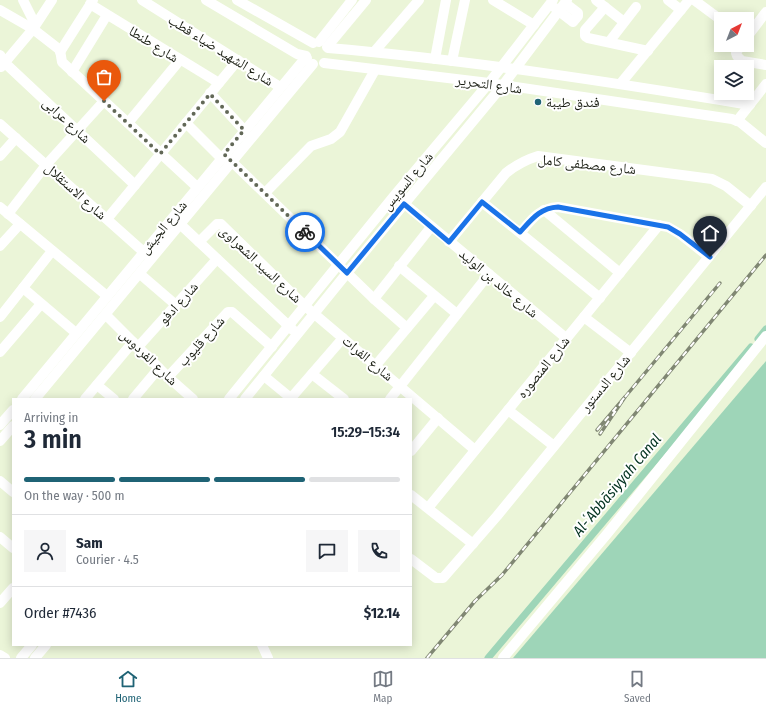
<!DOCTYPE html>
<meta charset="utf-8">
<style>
:root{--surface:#fff;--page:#f6f6f7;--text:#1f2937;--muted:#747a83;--line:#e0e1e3;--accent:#1f6375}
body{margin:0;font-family:"Fira Sans Condensed","Noto Naskh Arabic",sans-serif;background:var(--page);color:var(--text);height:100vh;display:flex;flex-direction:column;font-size:15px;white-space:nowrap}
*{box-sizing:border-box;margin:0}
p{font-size:13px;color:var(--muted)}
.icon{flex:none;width:22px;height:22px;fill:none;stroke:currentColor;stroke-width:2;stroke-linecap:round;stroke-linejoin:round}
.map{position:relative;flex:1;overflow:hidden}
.side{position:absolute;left:12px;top:398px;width:400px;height:248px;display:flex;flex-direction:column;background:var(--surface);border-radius:0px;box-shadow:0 2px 10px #0003}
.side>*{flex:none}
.needle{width:26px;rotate:42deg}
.buttons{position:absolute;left:714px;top:12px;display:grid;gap:8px}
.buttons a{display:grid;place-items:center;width:40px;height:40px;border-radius:0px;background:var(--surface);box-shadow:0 2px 10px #0003;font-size:20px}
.pin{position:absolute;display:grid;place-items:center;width:34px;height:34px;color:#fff;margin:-41px -17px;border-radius:50% 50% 50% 0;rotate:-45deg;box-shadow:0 0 4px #0007}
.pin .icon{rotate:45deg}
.courier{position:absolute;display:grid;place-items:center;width:40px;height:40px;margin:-20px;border:3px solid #1a73e8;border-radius:50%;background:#fff;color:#222;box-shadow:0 1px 5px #0007}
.head em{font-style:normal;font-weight:600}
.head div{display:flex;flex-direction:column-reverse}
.head{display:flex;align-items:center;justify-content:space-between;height:68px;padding:0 12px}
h1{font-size:26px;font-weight:600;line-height:30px}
.bar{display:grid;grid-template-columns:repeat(4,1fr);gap:6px 4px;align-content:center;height:48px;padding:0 12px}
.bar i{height:5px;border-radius:3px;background:var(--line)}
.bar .on{background:var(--accent)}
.bar p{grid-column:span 4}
.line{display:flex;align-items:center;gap:10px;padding:0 12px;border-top:1px solid var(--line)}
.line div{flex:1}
.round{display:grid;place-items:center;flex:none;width:42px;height:42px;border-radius:0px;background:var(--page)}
.menu{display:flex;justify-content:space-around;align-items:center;height:56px;border-top:1px solid var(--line);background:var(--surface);font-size:11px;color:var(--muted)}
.menu a{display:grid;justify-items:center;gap:2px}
.menu .on{color:var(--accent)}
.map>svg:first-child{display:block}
.water{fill:#9ed5b8}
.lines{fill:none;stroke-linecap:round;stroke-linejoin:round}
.canal{stroke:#9ed5b8;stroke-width:7}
.minor{stroke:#fff;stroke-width:10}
.rail-casing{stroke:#808773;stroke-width:3.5}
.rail{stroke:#fff;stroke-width:2;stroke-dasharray:6;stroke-linecap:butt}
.done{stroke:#626857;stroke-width:4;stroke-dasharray:0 7.2}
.route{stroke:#1a73e8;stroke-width:5}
.poi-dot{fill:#1f6375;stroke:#fff;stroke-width:1.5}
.labels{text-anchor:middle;stroke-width:4;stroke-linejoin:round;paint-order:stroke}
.street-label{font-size:14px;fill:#181c11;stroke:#fff}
.poi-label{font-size:14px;fill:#181c11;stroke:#fff;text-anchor:start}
.water-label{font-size:15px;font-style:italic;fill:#043321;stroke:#fff}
</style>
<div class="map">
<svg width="766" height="658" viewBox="0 0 766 658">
<rect width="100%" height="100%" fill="#ebf5d8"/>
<path class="water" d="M766,361V658H513Z"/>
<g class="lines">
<g class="canal">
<path d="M758,339L766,329"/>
<path d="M488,658L751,347"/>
</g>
<g class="minor">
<path d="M23,0L35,24"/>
<path d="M142,0L280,87"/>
<path d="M206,0L297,54L306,56"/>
<path d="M237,0L313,43"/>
<path d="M493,0L534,25"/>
<path d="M596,0L624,22"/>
<path d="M668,0L681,10"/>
<path d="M694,0L721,20"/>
<path d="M90,4L219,83"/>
<path d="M605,7L585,30V36L588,38L648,51"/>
<path d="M555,8L573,22L578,16V13L565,3"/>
<path d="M0,10L33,29L60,50L62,62L197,187"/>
<path d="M747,37L766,12"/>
<path d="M319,42L352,0"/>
<path d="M609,42L636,7"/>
<path d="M741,45L736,53L737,56L742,61L766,65"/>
<path d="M327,47L366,0"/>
<path d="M328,48C469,60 610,82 750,105"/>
<path d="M60,52L93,0"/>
<path d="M374,52L419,0"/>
<path d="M0,55L5,63L135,185"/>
<path d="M435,59L446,0"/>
<path d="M452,61L465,0"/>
<path d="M324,63L489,83L732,119L740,122L766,143"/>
<path d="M1,67L33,29L52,0"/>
<path d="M72,72L107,15"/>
<path d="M621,83L689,0"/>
<path d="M210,93L244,130"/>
<path d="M737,121L766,84"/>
<path d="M128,123L180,60"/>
<path d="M186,123L221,158"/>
<path d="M0,124L147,255"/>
<path d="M0,156L16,138"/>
<path d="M228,158L374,299L407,328"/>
<path d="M265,193L311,146L331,139L340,132L375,70"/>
<path d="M401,201L566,338"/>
<path d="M482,202L600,298"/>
<path d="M0,207L107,296"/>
<path d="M544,210L620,273"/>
<path d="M8,214L46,165L104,101"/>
<path d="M107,219L238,60"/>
<path d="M181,225L293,330"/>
<path d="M521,232C532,219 540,208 558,207L668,227L680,234L709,257"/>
<path d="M199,242L217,224H221L305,306L475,450"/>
<path d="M449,242L506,173C516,165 525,160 538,156L712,179L726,186L751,206"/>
<path d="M0,246L20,224"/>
<path d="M399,266L457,314"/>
<path d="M140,274L176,305"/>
<path d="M23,288L76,333"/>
<path d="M374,299L431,227"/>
<path d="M106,315L168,377L193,399"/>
<path d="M0,317L52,251"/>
<path d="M584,317L631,353"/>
<path d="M138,347L217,259"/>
<path d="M0,352L41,304"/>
<path d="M376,365L434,296"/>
<path d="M312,374L344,399"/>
<path d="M264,376L292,399"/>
<path d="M168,377L228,312H232L272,347"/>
<path d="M97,385L114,399"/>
<path d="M291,398L343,338"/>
<path d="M22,399L302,62L307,58"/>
<path d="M35,399L313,64"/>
<path d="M85,399L133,342"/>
<path d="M133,399L159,368"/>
<path d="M229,399L394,196L489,83L553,0"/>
<path d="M245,399L347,273L503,85L567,0"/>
<path d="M390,399L489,274"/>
<path d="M508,410L554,446"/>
<path d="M0,425L13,410"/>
<path d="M0,441L13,426"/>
<path d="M411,451L438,418"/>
<path d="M0,481L13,492"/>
<path d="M411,495L473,544"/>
<path d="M428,508L659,225"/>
<path d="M0,537L13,548"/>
<path d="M411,559L436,578H443L497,516L766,187"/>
<path d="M0,603L13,588"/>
<path d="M262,645L268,658"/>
<path d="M0,655L5,658"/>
<path d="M21,658L32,645"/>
<path d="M35,658L46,645"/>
<path d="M503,658L607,534L766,336"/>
</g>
<defs>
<g id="rail">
<path d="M625,397L720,283"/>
<path d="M597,430L625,397L600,434"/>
<path d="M427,658L475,601L502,575L766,255"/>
</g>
</defs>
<use href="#rail" class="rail-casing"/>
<use href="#rail" class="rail"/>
</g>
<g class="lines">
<path class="done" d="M104,101L160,154L210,94L244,130L224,154L305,232"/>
<path class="route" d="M305,232L347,273L404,204L449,242L482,202L520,232C532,219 540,208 558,207L668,227L680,234L710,257"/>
</g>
<circle class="poi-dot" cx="538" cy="102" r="4"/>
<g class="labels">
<g class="street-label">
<text transform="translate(154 44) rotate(32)" y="5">شارع طنطا</text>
<text transform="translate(221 50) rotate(32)" y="5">شارع الشهيد ضياء قطب</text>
<text transform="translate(489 84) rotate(8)" y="5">شارع التحرير</text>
<text transform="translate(67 120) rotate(43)" y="5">شارع عرابى</text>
<text transform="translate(587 164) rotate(6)" y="5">شارع مصطفى كامل</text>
<text transform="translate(407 181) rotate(-50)" y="5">شارع السويس</text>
<text transform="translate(76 191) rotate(42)" y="5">شارع الاستقلال</text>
<text transform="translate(163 227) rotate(-50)" y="5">شارع الجيش</text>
<text transform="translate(261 264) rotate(43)" y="5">شارع السيد الشعراوى</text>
<text transform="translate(499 283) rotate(40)" y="5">شارع خالد بن الوليد</text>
<text transform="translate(178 303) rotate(-48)" y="5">شارع ادفو</text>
<text transform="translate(201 341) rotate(-48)" y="5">شارع قليوب</text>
<text transform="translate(149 357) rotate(44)" y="5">شارع الفردوس</text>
<text transform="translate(368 358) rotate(40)" y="5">شارع الفرات</text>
<text transform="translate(543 367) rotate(-51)" y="5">شارع المنصوره</text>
<text transform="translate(605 383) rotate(-50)" y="5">شارع الدستور</text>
</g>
<g class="poi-label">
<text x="546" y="107">فندق طيبة</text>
</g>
<g class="water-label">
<text transform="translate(617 485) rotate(-50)" y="5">Al-ʿAbbāsiyyah Canal</text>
</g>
</g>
</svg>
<div class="buttons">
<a><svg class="needle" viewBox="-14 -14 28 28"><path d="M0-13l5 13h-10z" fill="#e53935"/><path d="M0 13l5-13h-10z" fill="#747a83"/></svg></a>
<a><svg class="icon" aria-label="layers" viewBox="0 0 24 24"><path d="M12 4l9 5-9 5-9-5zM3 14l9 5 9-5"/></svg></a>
</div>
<div class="pin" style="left:104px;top:101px;background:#ea580c"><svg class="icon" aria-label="bag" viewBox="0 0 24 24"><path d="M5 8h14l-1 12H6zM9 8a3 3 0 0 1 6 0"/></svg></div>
<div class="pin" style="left:710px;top:257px;background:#1f2937"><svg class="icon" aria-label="home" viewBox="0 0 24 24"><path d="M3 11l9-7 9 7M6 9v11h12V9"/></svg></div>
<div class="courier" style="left:305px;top:232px"><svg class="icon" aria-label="bike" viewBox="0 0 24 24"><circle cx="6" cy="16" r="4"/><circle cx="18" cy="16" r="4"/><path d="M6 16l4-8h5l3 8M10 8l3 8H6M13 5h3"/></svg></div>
<section class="side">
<div class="head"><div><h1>3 min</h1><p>Arriving in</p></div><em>15:29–15:34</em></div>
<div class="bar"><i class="on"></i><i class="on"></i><i class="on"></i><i></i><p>On the way · 500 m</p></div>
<div class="line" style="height:72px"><a class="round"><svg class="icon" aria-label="person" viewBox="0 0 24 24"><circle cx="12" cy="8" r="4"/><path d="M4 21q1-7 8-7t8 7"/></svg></a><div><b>Sam</b><p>Courier · 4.5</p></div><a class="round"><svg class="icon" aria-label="chat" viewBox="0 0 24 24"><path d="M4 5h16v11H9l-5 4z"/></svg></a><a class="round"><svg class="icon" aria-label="phone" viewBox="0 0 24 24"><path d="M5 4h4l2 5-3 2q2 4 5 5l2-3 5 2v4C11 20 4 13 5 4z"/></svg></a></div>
<div class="line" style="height:52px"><div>Order #7436</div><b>$12.14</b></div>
</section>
</div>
<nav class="menu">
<a class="on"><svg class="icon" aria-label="home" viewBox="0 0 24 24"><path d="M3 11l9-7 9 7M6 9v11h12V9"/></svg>Home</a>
<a><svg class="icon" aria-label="map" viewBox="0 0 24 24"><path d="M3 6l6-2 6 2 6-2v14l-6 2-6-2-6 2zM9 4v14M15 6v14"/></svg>Map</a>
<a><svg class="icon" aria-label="saved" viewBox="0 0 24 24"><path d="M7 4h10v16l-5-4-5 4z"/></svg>Saved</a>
</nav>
